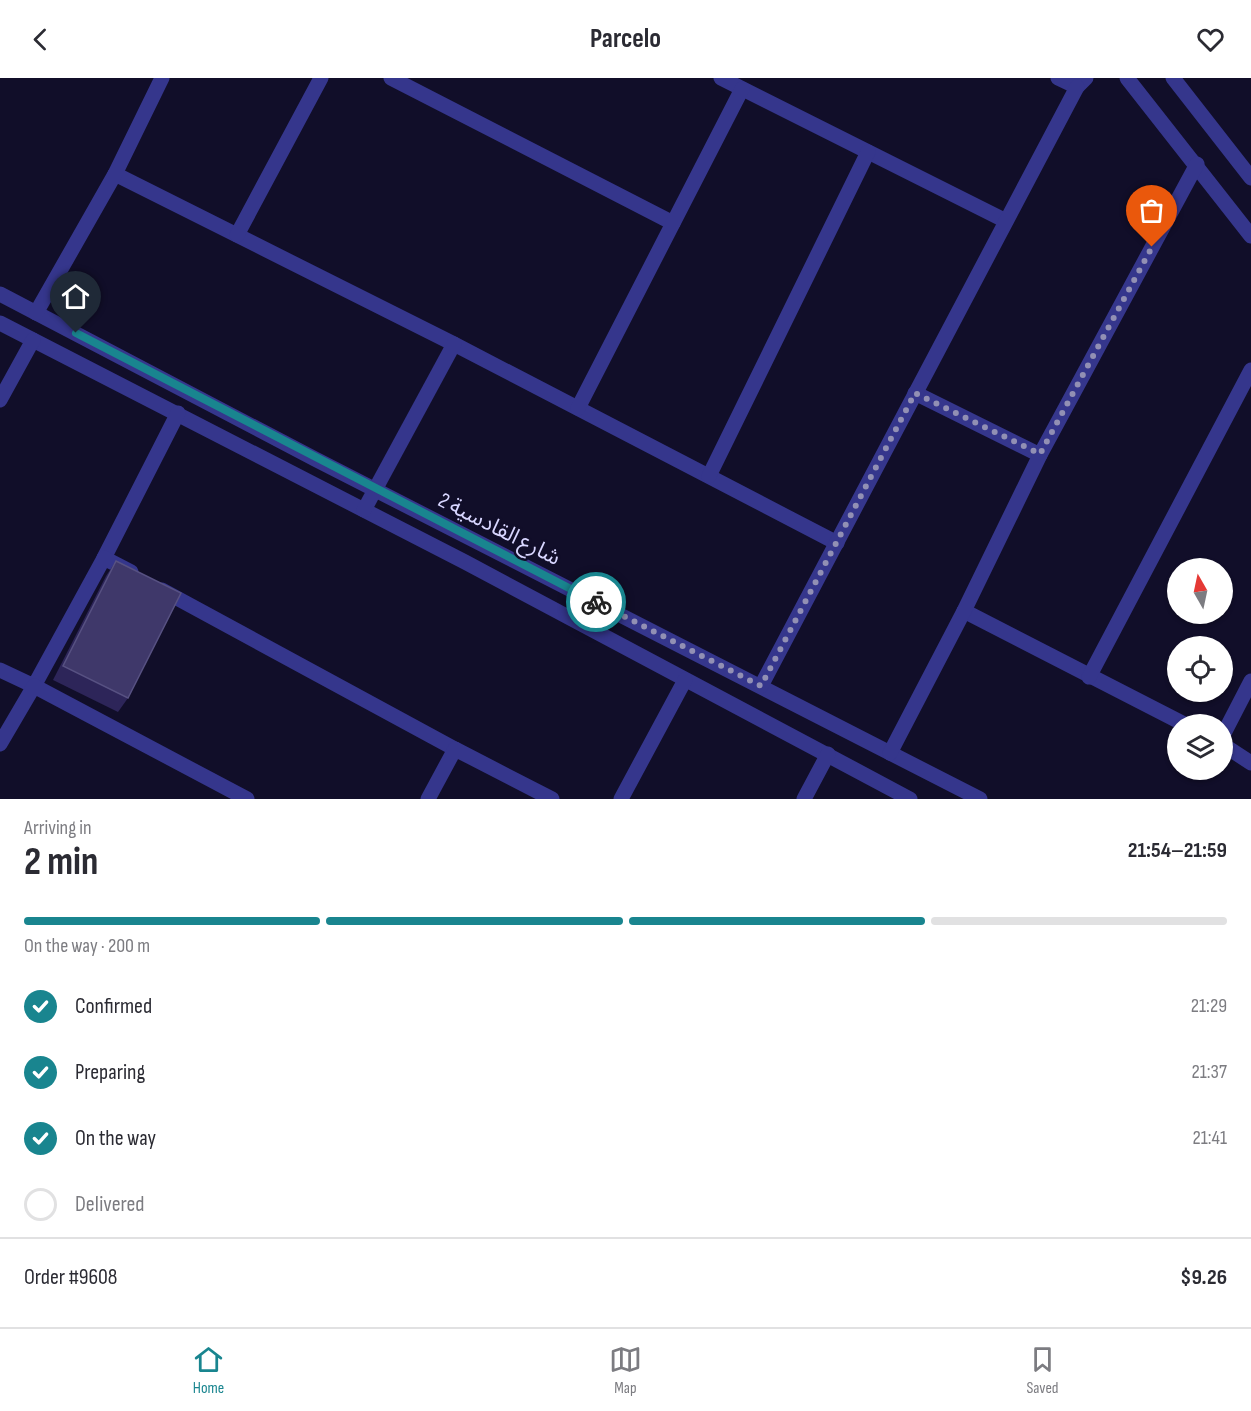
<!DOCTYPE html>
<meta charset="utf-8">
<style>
:root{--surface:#fff;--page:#f2f2f3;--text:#2b2b33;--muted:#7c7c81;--line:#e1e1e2;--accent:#19858f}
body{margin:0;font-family:"Sofia Sans Condensed","Noto Sans Arabic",sans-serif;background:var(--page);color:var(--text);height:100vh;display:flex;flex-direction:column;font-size:22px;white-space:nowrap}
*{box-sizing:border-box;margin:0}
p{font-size:20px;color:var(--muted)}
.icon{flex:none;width:33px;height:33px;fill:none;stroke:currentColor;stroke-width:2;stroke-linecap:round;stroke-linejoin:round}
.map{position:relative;height:721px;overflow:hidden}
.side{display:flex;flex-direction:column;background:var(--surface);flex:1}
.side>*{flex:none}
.needle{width:39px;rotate:351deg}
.tools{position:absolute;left:1167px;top:480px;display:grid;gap:12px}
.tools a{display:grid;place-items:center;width:66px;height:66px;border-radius:50%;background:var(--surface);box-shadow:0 2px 4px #0004;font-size:30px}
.pin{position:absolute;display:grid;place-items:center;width:51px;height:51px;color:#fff;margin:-62px -26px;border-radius:50% 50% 50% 0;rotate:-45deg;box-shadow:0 0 6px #0007}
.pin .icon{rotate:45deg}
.courier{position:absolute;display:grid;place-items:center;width:60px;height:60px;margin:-30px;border:4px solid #19858f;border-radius:50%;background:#fff;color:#222;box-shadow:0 2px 8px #0007}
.headline em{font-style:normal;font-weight:700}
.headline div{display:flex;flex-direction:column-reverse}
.headline{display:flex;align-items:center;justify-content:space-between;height:102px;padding:0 24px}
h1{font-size:39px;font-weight:700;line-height:45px}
.bar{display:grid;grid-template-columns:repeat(4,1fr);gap:9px 6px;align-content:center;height:72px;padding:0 24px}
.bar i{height:8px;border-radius:4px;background:var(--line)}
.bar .on{background:var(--accent)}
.bar p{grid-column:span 4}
.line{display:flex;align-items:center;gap:15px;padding:0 24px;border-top:2px solid var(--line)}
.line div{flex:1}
ol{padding:0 24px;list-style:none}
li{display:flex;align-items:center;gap:18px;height:66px}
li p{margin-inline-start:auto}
li .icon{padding:6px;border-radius:50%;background:var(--accent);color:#fff;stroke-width:4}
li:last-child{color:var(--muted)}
li i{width:33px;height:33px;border:3px solid var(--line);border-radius:50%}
header{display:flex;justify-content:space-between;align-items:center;height:78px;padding:0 24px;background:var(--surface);font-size:27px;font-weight:700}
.tab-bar{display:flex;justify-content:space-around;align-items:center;height:84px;border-top:2px solid var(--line);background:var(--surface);font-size:16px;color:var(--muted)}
.tab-bar a{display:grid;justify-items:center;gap:3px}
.tab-bar .on{color:var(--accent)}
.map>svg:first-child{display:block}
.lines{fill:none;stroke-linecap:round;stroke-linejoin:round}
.minor{stroke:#35368c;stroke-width:15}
.wall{fill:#2d2559}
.building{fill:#3f386a;stroke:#575182;stroke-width:1.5}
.done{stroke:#9290b4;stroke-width:6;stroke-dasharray:0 10.8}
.route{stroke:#19858f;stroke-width:8}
.labels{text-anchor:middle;stroke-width:5;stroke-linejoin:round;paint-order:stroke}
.street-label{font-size:22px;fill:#d8d6ff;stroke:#110e29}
</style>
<header><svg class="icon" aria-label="back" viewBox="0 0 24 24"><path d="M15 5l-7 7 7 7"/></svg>Parcelo<svg class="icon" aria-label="heart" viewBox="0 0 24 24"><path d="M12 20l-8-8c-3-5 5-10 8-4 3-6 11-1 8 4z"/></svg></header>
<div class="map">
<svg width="1251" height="721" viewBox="0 0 1251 721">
<rect width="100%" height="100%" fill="#110e29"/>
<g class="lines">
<g class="minor">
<path d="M391,0L673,145"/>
<path d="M721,0L1006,143"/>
<path d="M1058,0L1077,9L1086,0"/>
<path d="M1127,0L1251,158"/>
<path d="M1173,0L1251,100"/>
<path d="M115,96L454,266L837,465"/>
<path d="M237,157L321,0"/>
<path d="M0,216L315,381L980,721"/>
<path d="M36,235L115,96L162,0"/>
<path d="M0,245L465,484L910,721"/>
<path d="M915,315L1040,377"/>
<path d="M0,322L33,262"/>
<path d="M578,330L742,11"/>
<path d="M709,398L868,74"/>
<path d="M364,432L454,266"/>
<path d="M104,480L178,335"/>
<path d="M162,512L455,671"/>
<path d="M964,533L1184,646"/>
<path d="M0,592L34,608L104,480L131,494"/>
<path d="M1089,599L1251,292"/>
<path d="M761,608L1077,9"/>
<path d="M1222,659L1251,603"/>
<path d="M0,666L34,608L247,721"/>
<path d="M1222,666L1251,685"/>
<path d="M890,675L964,533L1040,377L1197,86"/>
<path d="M428,721L455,671L552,721"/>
<path d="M621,721L685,602"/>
<path d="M804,721L828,676"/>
</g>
</g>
<path class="wall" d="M116,483L128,620L118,634L53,602L106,498Z"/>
<path class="building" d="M116,483L181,515L128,620L63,588Z"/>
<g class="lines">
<path class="done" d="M596,524L761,608L915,315L1040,376L1152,169"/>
<path class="route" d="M76,255L596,524"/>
</g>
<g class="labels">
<g class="street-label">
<text transform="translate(500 450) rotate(27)" y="8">شارع القادسية 2</text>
</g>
</g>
</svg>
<div class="tools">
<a><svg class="needle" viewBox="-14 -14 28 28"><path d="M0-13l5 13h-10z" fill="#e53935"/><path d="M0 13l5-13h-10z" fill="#7c7c81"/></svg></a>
<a><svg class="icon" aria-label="locate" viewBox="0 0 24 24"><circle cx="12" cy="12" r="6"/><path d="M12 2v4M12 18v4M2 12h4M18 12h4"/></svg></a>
<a><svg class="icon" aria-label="layers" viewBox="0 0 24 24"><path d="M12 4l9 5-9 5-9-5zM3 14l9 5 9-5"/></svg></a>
</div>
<div class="pin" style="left:1152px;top:169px;background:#ea580c"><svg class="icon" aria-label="bag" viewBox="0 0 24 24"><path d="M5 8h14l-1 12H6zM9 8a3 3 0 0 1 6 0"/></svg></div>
<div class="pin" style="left:76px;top:255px;background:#1f2937"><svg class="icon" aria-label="home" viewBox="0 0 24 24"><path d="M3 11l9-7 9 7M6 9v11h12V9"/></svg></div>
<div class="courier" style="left:596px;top:524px"><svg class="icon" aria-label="bike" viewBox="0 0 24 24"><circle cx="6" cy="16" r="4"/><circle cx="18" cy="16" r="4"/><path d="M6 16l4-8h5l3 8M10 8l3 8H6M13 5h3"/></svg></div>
</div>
<section class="side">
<div class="headline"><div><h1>2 min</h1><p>Arriving in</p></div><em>21:54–21:59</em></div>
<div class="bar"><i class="on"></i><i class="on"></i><i class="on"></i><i></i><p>On the way · 200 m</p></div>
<ol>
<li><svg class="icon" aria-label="check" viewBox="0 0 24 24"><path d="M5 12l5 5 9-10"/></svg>Confirmed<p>21:29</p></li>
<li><svg class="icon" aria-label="check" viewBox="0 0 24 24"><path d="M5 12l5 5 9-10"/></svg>Preparing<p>21:37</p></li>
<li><svg class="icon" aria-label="check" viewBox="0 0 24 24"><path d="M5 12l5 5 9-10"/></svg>On the way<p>21:41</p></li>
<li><i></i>Delivered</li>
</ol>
<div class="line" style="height:78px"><div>Order #9608</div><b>$9.26</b></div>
</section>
<nav class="tab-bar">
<a class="on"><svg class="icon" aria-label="home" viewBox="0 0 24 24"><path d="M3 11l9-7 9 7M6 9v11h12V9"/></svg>Home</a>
<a><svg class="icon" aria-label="map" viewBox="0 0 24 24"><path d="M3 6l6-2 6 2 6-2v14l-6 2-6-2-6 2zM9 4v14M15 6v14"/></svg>Map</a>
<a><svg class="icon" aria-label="saved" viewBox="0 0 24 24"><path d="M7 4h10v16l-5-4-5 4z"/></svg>Saved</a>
</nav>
